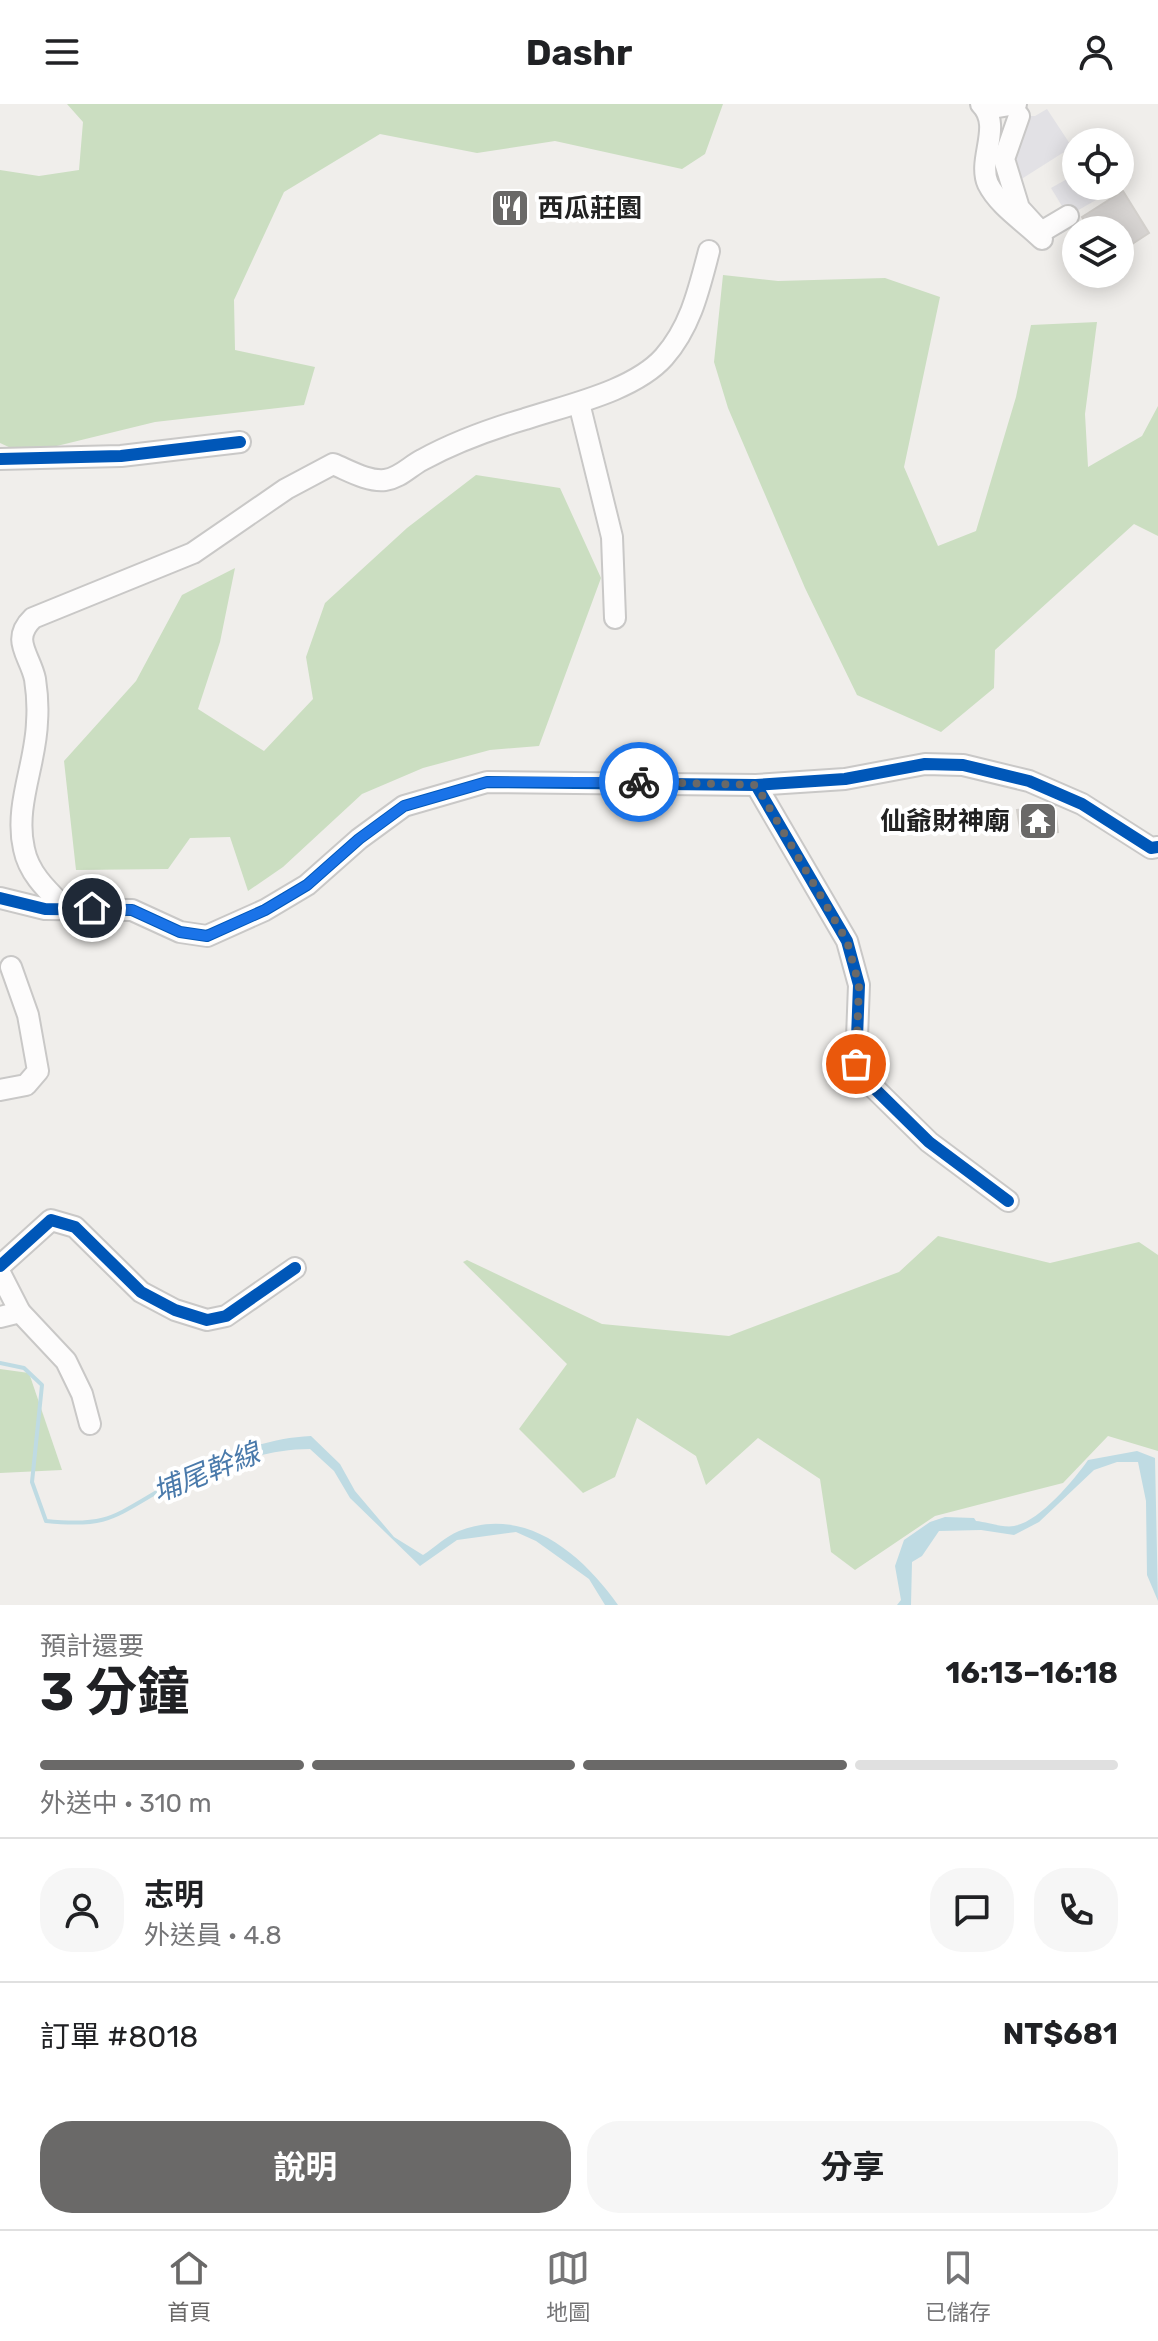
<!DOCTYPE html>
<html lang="zh-TW">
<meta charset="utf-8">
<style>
:root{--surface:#fff;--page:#f6f6f6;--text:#202124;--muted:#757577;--line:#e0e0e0;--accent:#6a6968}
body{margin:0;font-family:Rubik,"Noto Sans TC",sans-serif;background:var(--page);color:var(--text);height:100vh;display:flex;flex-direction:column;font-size:30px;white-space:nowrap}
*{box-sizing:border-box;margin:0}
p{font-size:26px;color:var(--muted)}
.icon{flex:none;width:44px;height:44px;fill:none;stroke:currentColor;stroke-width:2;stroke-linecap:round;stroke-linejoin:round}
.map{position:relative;height:1501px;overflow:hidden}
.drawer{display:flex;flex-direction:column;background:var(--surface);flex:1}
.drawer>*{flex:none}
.controls{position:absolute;left:1062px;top:24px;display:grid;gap:16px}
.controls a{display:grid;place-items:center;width:72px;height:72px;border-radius:50%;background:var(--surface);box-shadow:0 4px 20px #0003;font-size:40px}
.pin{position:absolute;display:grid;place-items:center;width:68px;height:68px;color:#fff;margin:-34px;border:4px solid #fff;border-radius:50%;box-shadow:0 2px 8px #0007}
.courier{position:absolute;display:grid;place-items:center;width:80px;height:80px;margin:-40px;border:6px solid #1a73e8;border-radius:50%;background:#fff;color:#222;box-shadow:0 2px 10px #0007}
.overview em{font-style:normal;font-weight:700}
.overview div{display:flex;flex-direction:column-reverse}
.overview{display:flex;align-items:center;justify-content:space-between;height:136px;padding:0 40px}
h1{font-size:52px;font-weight:700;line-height:60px}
.bar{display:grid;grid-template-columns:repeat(4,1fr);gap:12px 8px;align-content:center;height:96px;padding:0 40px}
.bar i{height:10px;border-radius:6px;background:var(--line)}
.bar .on{background:var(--accent)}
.bar p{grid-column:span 4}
.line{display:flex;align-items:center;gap:20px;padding:0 40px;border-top:2px solid var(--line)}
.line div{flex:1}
.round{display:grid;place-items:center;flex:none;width:84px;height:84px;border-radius:32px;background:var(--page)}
.action{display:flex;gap:16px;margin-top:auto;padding:16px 40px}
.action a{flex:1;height:92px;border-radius:32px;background:var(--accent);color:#fff;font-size:32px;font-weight:700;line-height:92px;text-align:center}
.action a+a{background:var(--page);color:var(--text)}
header{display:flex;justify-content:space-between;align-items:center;height:104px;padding:0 40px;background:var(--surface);font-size:36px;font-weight:700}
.menu{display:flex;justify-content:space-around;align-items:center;height:112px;border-top:2px solid var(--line);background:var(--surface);font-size:22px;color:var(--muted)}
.menu a{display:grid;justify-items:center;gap:4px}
.menu .on{color:var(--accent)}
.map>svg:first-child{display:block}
.forest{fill:#cbdec1}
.plaza{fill:#e2e1e5}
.water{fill:#bfdbe3}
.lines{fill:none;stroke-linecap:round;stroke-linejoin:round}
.stream{stroke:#bfdbe3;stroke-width:4}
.building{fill:#d7d4d2;stroke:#d3d0cc;stroke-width:2}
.minor-casing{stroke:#c9c8c7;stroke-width:24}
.path{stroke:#dccecd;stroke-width:2;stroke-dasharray:4 4;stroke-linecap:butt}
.minor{stroke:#fdfcfc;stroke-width:20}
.cycleway-casing{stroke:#fff;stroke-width:17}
.cycleway{stroke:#0057b8;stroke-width:12}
.done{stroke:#6a6968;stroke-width:8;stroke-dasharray:0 14.4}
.route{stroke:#1a73e8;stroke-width:10}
.labels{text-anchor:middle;stroke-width:8;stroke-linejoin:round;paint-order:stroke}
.poi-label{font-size:26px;font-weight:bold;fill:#222;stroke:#fff;text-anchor:start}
.water-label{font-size:28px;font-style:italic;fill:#4a7aab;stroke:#fff}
</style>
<header><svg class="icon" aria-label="menu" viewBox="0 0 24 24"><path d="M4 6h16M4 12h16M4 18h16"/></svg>Dashr<svg class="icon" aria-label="person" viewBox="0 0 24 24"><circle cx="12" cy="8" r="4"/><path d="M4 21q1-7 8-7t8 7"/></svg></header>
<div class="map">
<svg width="1158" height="1501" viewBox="0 0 1158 1501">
<rect width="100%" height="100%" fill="#f0eeeb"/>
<g class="forest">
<path d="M67,0H723L705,50L682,65L555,37L477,49L380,30L284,88L234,196L235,246L315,263L304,301L155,318L24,350L0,339V66L39,72L79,66L83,18Z"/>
<path d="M723,171L778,177L885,174L940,193L904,363L938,442L976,427L1016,293L1031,221L1097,218L1085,310L1088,363L1142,332L1158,302V432L1134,420L995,546L994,584L941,628L857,591L805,484L728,304L714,258Z"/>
<path d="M476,371L560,384L601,474L539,642L490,646L423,664L362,690L283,763L248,787L230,733L190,734L168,765L76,766L64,657L136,577L182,491L235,464L220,538L198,605L264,647L313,595L306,553L325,499L407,424Z"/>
<path d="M938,1132L1050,1159L1139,1138L1158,1151V1347L1108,1332L1063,1379L935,1412L855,1466L831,1448L820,1375L758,1334L706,1381L696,1352L637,1314L615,1373L583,1389L519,1325L567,1260L463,1158L467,1156L602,1220L729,1232L899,1168Z"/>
<path d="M0,1265L29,1269L62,1366L0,1369Z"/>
</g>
<g class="plaza">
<path d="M1047,5L1072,43L1012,81L1019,12H1035Z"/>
<path d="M1120,57L1131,76L1068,112L1051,84L1076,70V82H1120Z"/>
</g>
<g class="water">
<path d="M311,1332L340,1360L355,1387L394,1433L423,1451C434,1444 446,1432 459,1427C525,1401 582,1450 618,1501H605L589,1475L536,1437L516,1428L457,1436L420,1462L350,1394L334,1367L310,1345C258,1345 213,1367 166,1387L160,1386L165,1377C212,1358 260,1334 311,1332Z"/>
<path d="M1137,1347L1155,1354L1158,1497L1147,1471L1146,1397L1138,1358H1117L1094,1366L1039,1418L1014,1431L981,1426L939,1427L922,1452L912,1458L911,1501H897L901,1496L895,1462L904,1436L930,1418L945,1413L974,1414L976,1417C987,1418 1003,1424 1014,1422C1039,1418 1074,1376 1088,1356Z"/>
</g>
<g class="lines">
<path class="stream" d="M0,1259L24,1264L42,1281L32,1378L46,1417C106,1423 112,1414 162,1385"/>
</g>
<g class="building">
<path d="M1123,87L1149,129L1120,148V126H1090L1082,113Z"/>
<path d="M1055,702L1058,728L1021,732L1017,706Z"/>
</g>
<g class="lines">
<defs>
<g id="minor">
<path d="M981,0C1003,22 977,55 988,80C999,102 1025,118 1042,135"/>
<path d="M986,5L1016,0"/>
<path d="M1019,12L1004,55L1019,104L1041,128L1068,112"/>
<path d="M579,299L612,433L615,514"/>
<path d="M0,355L121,352L240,338"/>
<path d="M756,681L847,837L859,881L856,960L871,981L929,1038L1008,1097"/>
<path d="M0,794L45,805L132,806L180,828L207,832L265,806L307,781L359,735L404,702L487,678L756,681L845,675L925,660L963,661L1029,677L1082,700L1151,744L1158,743"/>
<path d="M65,804C48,787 29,770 24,745C14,702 36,660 37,618C38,605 37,588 35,575C30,551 10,536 33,514L193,449L286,385L333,360C348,366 368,378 385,376C400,374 410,362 422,356C453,339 491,325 525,315C567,301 634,287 664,253C691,222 699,185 709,147"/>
<path d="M0,986L26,981L38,967L28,911L11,863"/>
<path d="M0,1162L51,1116L75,1123L141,1188L175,1206L207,1216L226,1212L295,1164"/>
<path d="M0,1169L20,1208L66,1257L82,1290L90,1320"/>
<path d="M0,1213L20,1208"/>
</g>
</defs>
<use href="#minor" class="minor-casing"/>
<path class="path" d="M1072,43L1076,49"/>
<use href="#minor" class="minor"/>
<defs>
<g id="cycleway">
<path d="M0,355L121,352L240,338"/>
<path d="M756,681L847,837L859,881L856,960L871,981L929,1038L1008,1097"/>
<path d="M0,794L45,805L132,806L180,828L207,832L265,806L307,781L359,735L404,702L487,678L756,681L845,675L925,660L963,661L1029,677L1082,700L1151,744L1158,743"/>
<path d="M0,1162L51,1116L75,1123L141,1188L175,1206L207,1216L226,1212L295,1164"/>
</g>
</defs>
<use href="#cycleway" class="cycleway-casing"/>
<use href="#cycleway" class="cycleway"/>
</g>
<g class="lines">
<path class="done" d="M639,678L756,681L847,837L859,881L856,960"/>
<path class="route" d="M92,804L132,806L180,828L207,832L265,806L307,781L359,735L404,702L487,678H639"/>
</g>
<defs>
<symbol id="restaurant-square" viewBox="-11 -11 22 22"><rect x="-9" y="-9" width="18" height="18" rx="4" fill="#6a6968" stroke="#fff"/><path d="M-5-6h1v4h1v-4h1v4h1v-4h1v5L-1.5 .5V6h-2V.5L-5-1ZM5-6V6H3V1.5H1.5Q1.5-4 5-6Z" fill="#fff"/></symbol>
<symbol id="temple-square" viewBox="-11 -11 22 22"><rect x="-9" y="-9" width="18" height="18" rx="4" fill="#6a6968" stroke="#fff"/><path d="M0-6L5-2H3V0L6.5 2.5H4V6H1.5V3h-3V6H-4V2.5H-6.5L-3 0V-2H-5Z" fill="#fff"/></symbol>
</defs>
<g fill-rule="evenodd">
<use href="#restaurant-square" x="488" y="82" width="44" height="44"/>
<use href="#temple-square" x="1016" y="695" width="44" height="44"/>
</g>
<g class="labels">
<g class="poi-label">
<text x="538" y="113">西瓜莊園</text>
<text x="1010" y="726" text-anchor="end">仙爺財神廟</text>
</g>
<g class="water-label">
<text transform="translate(206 1368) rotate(-22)" y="10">埔尾幹線</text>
</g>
</g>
</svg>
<div class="controls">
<a><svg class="icon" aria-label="locate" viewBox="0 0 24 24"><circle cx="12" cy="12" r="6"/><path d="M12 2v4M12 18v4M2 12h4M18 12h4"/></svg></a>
<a><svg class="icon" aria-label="layers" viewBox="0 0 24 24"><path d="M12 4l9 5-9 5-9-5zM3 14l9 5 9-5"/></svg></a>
</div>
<div class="pin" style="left:856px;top:960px;background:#ea580c"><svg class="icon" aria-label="bag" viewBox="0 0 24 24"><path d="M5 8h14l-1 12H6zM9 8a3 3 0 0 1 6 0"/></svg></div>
<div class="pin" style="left:92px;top:804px;background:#1f2937"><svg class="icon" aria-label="home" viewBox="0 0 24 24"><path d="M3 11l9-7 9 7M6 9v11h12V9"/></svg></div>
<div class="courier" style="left:639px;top:678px"><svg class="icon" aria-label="bike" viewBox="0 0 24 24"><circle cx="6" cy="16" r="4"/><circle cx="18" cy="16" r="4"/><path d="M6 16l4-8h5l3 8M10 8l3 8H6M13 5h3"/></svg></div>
</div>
<section class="drawer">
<div class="overview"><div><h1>3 分鐘</h1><p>預計還要</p></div><em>16:13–16:18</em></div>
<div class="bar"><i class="on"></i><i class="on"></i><i class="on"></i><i></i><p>外送中 · 310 m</p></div>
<div class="line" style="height:144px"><a class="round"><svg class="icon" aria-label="person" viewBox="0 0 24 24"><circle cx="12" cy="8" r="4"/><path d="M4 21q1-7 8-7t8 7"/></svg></a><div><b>志明</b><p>外送員 · 4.8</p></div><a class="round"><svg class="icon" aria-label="chat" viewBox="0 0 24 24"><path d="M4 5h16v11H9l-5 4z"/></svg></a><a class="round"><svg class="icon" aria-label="phone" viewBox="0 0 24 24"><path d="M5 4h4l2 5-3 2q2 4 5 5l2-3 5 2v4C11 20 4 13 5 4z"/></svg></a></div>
<div class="line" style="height:104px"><div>訂單 #8018</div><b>NT$681</b></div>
<div class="action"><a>說明</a><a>分享</a></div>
</section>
<nav class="menu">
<a class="on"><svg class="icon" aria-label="home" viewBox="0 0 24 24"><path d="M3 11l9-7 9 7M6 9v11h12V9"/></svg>首頁</a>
<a><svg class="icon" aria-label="map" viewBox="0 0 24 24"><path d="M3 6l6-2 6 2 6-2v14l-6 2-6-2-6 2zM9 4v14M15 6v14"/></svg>地圖</a>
<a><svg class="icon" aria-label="saved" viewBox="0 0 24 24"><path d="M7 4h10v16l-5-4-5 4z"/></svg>已儲存</a>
</nav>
